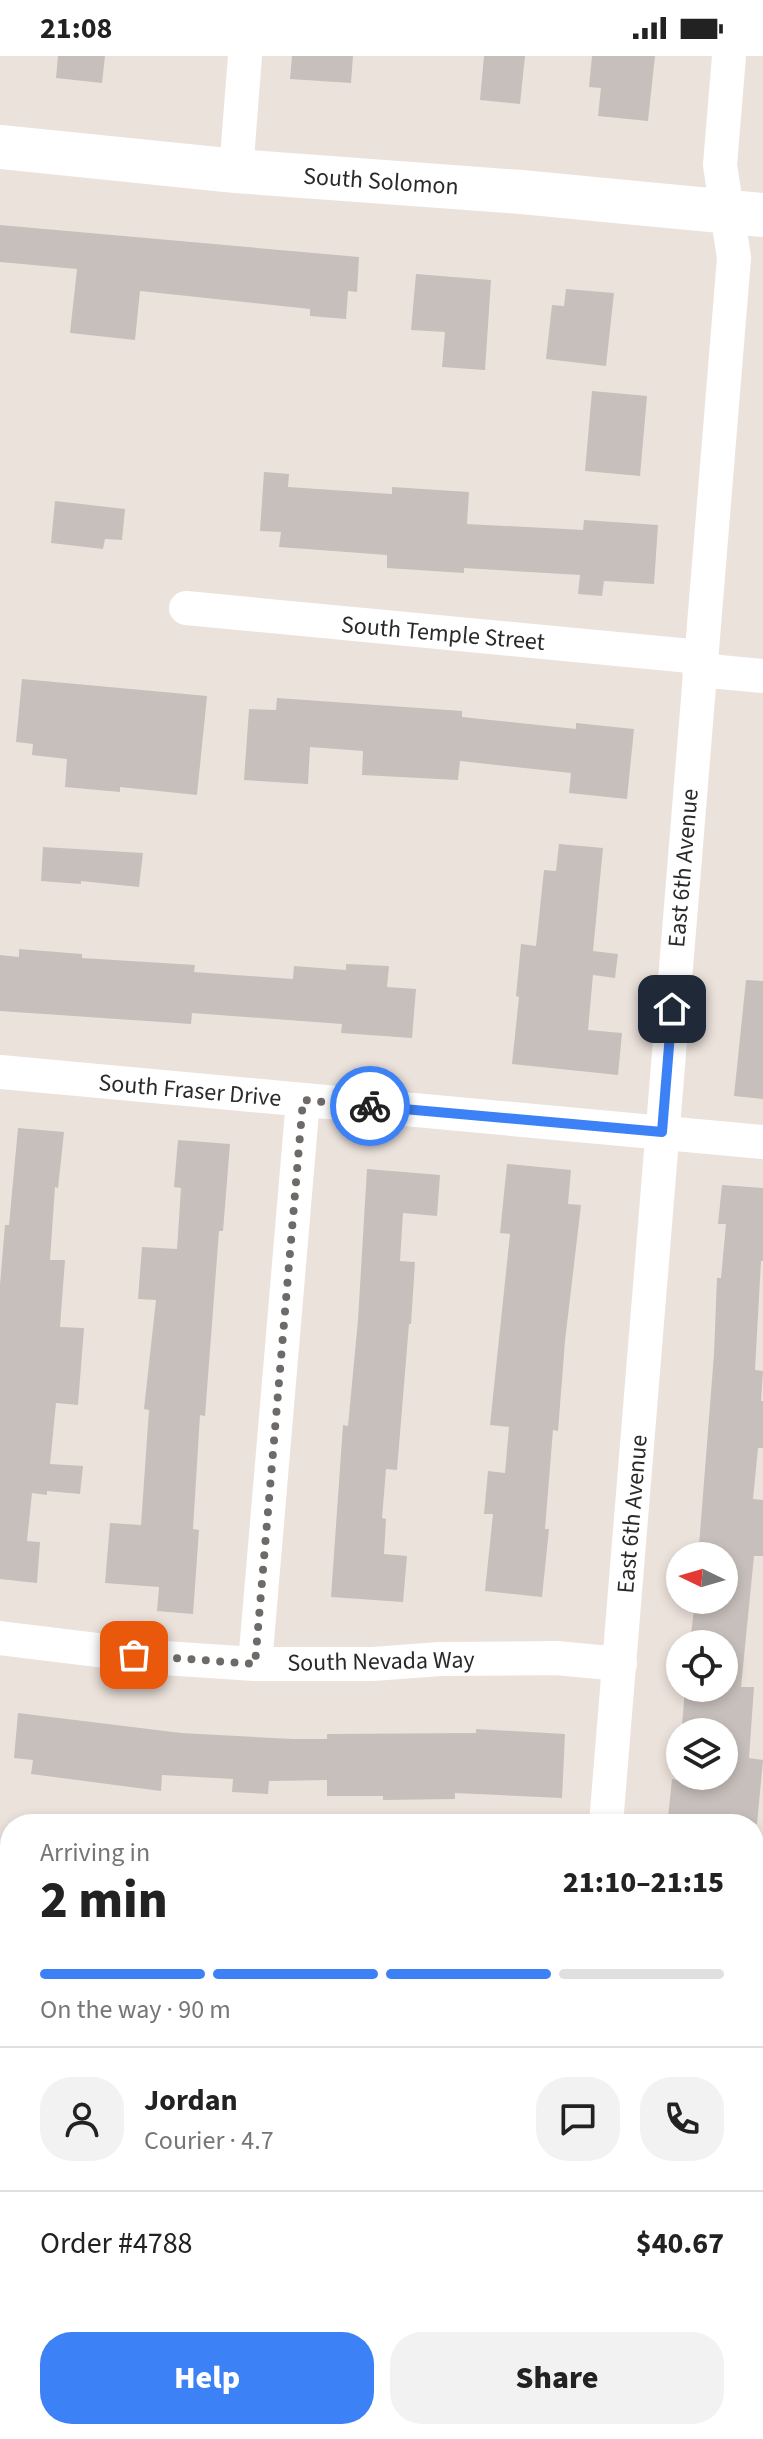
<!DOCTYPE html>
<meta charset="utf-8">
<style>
:root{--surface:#fff;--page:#f2f2f2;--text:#222;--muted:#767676;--line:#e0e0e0;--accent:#3d81f7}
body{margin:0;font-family:"Source Sans 3",sans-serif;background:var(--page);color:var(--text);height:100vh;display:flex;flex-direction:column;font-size:30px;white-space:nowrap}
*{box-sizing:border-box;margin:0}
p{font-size:26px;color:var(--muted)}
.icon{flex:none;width:44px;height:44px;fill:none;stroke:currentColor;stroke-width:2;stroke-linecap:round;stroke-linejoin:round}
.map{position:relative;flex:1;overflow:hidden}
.sheet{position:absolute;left:0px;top:1758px;width:764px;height:626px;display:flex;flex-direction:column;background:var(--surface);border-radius:32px 32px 0 0;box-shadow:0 4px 12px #0003}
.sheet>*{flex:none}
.needle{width:52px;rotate:275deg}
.buttons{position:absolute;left:666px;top:1486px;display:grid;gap:16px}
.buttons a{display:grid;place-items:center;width:72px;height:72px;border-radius:50%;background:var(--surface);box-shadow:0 4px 12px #0003;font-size:40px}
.pin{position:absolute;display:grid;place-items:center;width:68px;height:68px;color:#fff;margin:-34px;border-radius:16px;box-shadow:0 4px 12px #0006}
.courier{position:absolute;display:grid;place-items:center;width:80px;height:80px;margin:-40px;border:6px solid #3d81f7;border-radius:50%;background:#fff;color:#222;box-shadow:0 2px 10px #0007}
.headline em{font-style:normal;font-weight:800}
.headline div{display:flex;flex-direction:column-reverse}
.headline{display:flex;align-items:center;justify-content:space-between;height:136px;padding:0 40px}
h1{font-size:52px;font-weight:800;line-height:60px}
.bar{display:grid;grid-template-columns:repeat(4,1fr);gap:12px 8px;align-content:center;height:96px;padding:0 40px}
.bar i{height:10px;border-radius:6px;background:var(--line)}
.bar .current{background:var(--accent)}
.bar p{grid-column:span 4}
.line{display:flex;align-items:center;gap:20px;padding:0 40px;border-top:2px solid var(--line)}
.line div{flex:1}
.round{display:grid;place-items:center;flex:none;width:84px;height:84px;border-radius:32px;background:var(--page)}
.cta{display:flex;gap:16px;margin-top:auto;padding:16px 40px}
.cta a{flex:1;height:92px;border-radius:32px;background:var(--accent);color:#fff;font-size:32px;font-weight:800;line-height:92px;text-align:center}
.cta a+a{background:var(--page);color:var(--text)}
.status{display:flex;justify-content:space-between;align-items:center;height:56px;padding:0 40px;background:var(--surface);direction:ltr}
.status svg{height:22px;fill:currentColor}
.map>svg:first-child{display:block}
.building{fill:#c7bfbb}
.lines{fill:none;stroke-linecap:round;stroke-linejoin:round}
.minor{stroke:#fff;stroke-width:34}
.tertiary{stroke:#fff;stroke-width:44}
.done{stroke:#6e6a68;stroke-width:8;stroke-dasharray:0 14.4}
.route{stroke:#3d81f7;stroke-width:10}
.labels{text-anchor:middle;stroke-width:6;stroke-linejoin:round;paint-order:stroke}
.street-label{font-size:24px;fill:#2a2a2a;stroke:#fff}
</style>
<div class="status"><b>21:08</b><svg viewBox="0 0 49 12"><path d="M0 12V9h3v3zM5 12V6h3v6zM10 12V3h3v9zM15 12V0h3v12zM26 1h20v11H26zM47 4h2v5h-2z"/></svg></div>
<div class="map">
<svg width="763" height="2383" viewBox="0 0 763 2383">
<rect width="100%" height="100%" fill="#ece2dc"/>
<g class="building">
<path d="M58,0H105L102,27L56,22Z"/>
<path d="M292,0H353L351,27L290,23Z"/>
<path d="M484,0H525L520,48L480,44Z"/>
<path d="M592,0H655L648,65L598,60L601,32L589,31Z"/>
<path d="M0,169L359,201L357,236L348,235L346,263L310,260V253L140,235L135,284L70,277L77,213L0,206Z"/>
<path d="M416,218L491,224L485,314L442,311L445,276L411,274Z"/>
<path d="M566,233L614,237L606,310L546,303L552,249L564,250Z"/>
<path d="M592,335L647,340L640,420L585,415Z"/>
<path d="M264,416L289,418L288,431L392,438V431L469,436L467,468L583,474L584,464L658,469L654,528L604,525L602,540L578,538L580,519L464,512V517L387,512V499L279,491L281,476L260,475Z"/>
<path d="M55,445L125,453L122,484L105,483L103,493L51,487Z"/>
<path d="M22,623L207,640L197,739L120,731V736L65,731L67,703L32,699L33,688L16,686Z"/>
<path d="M277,642L462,655V661L576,673V667L634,673L627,743L569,737L571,717L460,705L458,724L362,719L363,695L310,691L308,728L244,724L249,653L276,654Z"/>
<path d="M559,788L603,792L593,895L618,898L615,922L593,919L588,974L622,977L618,1019L512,1008L519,941L516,940L521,888L536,890L544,814L556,815Z"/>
<path d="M43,791L143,797L139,831L81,825V828L41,825Z"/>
<path d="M19,893L82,898V902L195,909L194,916L293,923L294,910L346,914V908L389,910L387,931L416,933L412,982L341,977L342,968L192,957L191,968L0,955V899L19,901Z"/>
<path d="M746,924L763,925V1043L734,1040Z"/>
<path d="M18,1072L64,1076L58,1132L55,1131L50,1204H65L60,1271L84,1272L78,1349L56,1347L50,1408L83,1410L80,1438L47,1435V1439L32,1437L27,1485L40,1486L37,1527L0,1523V1229L5,1169H9Z"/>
<path d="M178,1084L230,1088L223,1175H219L205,1360L200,1359L193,1473L199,1474L193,1558L157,1555L159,1531L105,1527L110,1467L141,1469L149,1354L144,1353L156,1244L138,1243L142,1191L177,1193L181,1132L174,1131Z"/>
<path d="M507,1108L571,1114L568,1148L581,1149L565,1285L558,1375L553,1374L545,1473H549L542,1541L485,1535L493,1458H484L488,1415L505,1417L509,1371L490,1369L510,1178L500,1177Z"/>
<path d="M367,1113L440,1119L437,1160L403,1157L400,1205L415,1206L411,1268H409L397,1414L386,1413L382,1462L386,1463L384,1498L407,1500L403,1546L331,1541L343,1369L348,1370L358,1264Z"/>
<path d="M722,1129L763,1132V1205H761L755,1314L763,1315L761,1345H763V1392H758L753,1443L763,1444V1500H754L741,1631H754L749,1702L763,1704L757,1768H724L668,1762L672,1723L679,1724L680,1718V1720H724V1676H685V1670H682L685,1632H724V1583L691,1579L695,1544H724V1500H700L701,1490H699L714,1298L717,1222H721L726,1168H718Z"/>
<path d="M18,1657L181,1677L293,1683H327V1678L476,1677V1673L565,1678L562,1742L455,1737V1743L383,1744V1740H327V1724L269,1725L268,1738L232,1736L233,1723L162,1719L161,1735L31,1718L33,1704L14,1702Z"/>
</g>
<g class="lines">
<g class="minor">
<path d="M236,115L245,0"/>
<path d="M186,552L701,601"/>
<path d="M699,614L763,620"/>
<path d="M0,1016L763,1086"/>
<path d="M0,1582L164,1602L255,1608H373L440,1603L556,1602L620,1608"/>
<path d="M255,1608L303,1044"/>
<path d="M606,1768L734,202L720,109L729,0"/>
</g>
<g class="tertiary">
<path d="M0,91L236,115L521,136L763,159"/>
<path d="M0,1937L10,1938"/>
<path d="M754,2008L763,2009"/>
</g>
</g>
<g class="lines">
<path class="done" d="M134,1599L255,1608L303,1044L370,1050"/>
<path class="route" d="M370,1050L662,1076L672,953"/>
</g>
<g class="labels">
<g class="street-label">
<text transform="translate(381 125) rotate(4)" y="8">South Solomon</text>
<text transform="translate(443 577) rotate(5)" y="8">South Temple Street</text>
<text transform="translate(683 812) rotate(-85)" y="8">East 6th Avenue</text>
<text transform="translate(190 1034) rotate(5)" y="8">South Fraser Drive</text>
<text transform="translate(632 1458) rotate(-85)" y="8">East 6th Avenue</text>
<text transform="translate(381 1605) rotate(-1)" y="8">South Nevada Way</text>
</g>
</g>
</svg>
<div class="buttons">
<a><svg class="needle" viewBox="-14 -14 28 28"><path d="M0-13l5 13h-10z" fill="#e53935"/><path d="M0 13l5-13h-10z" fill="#767676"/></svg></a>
<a><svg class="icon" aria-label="locate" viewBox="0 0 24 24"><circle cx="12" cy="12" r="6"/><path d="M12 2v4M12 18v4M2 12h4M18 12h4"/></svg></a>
<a><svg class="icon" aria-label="layers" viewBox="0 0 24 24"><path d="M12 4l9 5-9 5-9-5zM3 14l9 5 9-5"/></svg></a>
</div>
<div class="pin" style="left:134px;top:1599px;background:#ea580c"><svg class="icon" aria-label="bag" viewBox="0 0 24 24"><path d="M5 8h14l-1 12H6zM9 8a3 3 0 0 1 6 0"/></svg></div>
<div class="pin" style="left:672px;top:953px;background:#1f2937"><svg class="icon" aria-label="home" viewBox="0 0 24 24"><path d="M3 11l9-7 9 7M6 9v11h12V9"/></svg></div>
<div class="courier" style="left:370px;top:1050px"><svg class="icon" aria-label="bike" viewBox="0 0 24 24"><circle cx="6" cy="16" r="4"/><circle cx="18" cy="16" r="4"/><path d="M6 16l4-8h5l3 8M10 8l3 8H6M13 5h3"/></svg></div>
<section class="sheet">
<div class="headline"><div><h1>2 min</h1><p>Arriving in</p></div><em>21:10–21:15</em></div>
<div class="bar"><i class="current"></i><i class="current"></i><i class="current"></i><i></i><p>On the way · 90 m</p></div>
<div class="line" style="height:144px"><a class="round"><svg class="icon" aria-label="person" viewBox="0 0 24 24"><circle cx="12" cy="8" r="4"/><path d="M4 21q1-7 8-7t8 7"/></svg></a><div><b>Jordan</b><p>Courier · 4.7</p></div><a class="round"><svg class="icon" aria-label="chat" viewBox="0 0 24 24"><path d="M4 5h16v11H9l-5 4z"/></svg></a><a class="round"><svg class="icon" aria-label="phone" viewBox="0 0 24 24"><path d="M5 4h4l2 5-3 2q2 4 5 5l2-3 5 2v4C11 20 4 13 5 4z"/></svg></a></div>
<div class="line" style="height:104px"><div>Order #4788</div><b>$40.67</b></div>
<div class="cta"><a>Help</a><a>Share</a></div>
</section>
</div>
